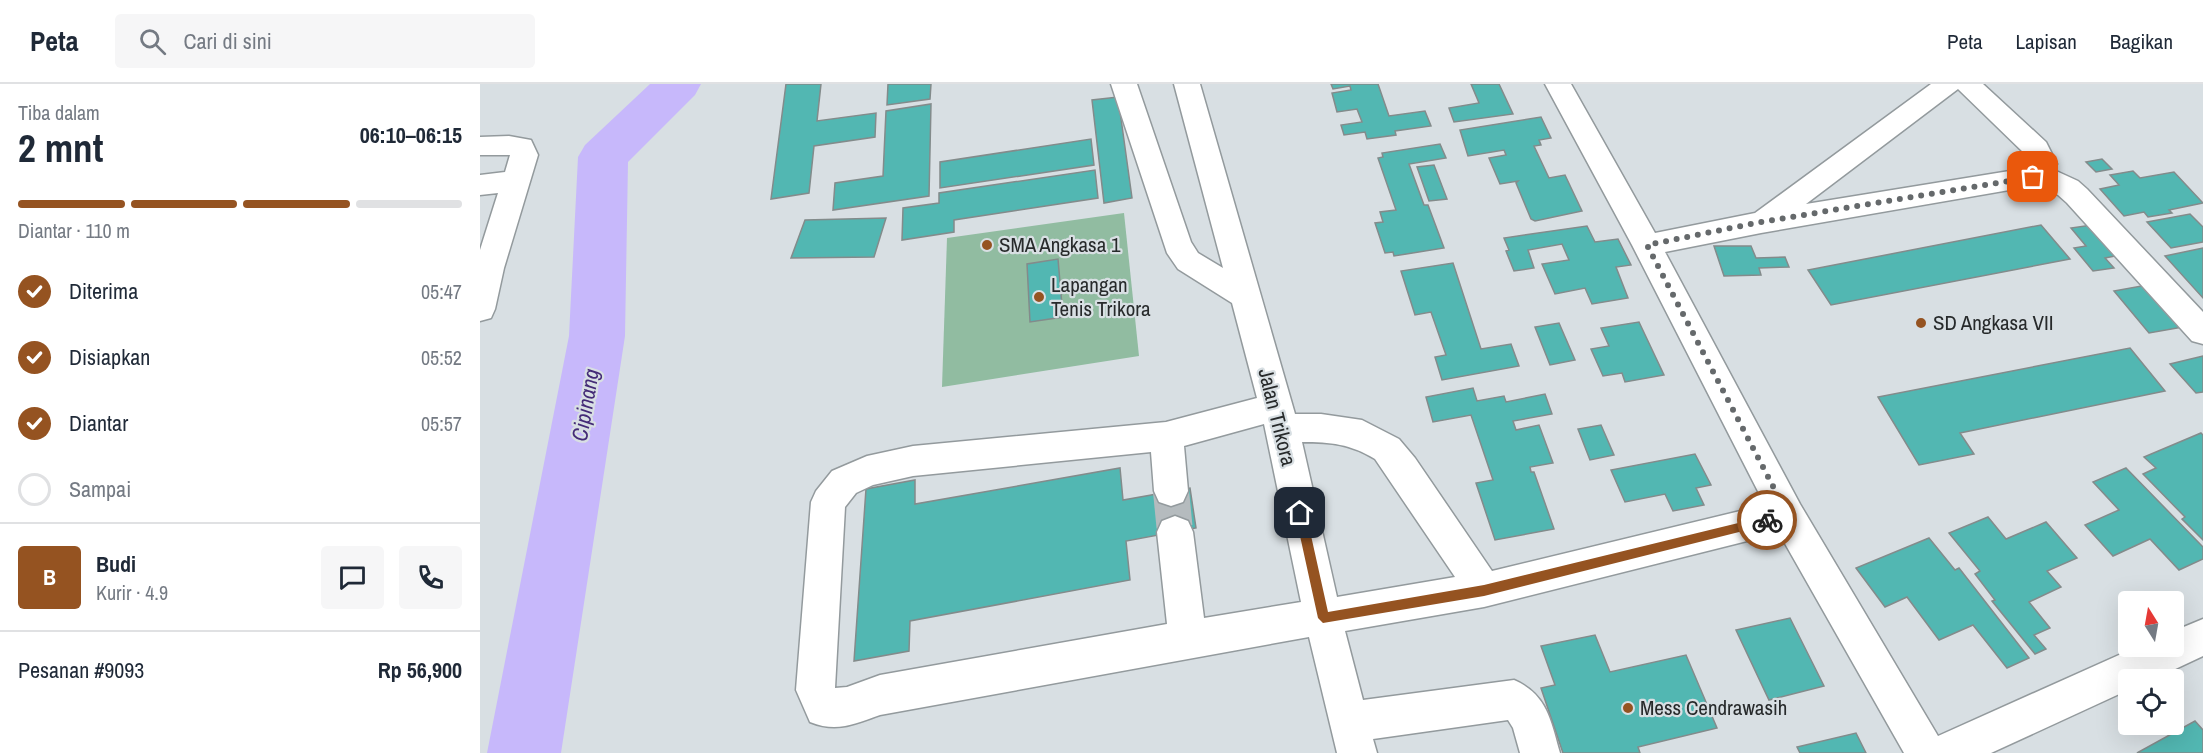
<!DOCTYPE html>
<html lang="id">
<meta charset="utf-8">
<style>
:root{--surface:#fff;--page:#f6f6f7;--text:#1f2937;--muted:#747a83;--line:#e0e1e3;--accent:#955321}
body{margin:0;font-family:"Archivo Narrow",sans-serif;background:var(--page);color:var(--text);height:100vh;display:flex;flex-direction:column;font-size:22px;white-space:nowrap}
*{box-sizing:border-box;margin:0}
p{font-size:20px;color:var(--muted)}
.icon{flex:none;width:33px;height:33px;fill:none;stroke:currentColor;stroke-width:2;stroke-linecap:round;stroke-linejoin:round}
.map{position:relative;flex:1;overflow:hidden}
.sheet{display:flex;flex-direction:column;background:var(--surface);width:480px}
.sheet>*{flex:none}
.needle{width:39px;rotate:349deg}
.controls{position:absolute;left:1638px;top:507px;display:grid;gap:12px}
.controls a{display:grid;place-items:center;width:66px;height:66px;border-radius:6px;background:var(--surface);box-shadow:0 6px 24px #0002;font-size:30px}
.pin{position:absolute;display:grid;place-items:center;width:51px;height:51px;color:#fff;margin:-26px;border-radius:12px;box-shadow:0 3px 9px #0006}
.courier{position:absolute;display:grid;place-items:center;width:60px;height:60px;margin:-30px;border:4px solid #955321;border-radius:50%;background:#fff;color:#222;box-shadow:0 2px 8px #0007}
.headline em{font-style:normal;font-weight:700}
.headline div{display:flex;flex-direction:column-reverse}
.headline{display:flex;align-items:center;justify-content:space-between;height:102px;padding:0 18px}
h1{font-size:39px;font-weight:700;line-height:45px}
.bar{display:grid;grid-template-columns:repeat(4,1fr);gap:9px 6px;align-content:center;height:72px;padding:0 18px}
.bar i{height:8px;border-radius:4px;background:var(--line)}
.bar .selected{background:var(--accent)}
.bar p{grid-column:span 4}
.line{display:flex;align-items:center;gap:15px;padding:0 18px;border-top:2px solid var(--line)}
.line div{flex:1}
.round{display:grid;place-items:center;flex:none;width:63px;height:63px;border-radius:6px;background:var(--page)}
ol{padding:0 18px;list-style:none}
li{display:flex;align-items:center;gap:18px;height:66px}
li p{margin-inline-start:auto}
li .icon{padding:6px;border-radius:50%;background:var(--accent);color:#fff;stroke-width:4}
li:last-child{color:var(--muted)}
li i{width:33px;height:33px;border:3px solid var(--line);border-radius:50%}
header{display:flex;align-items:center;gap:36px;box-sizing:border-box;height:84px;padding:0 30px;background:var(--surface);border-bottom:2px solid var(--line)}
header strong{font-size:28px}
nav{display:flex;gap:33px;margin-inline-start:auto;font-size:21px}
.search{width:420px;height:54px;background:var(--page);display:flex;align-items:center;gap:15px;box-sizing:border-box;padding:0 21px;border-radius:6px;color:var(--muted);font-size:22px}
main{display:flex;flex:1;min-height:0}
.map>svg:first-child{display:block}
.green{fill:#91bca1}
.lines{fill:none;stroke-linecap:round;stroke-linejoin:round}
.river{fill:#c7b8fb;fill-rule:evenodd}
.building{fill:#52b7b2;stroke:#838b8b;stroke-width:1.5}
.minor-tunnel{stroke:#b5bbbe;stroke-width:36;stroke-dasharray:36 18;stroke-linecap:butt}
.minor-casing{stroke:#939a9d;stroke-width:3}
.minor{fill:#fff;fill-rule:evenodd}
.route{fill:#955321}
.done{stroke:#65696b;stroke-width:6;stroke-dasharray:0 10.8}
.poi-dot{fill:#955321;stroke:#d8dfe3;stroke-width:2}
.labels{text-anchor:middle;stroke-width:4.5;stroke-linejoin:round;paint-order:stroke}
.poi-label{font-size:21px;fill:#272a2b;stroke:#d8dfe3;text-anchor:start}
.street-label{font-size:21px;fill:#272a2b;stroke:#d8dfe3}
.water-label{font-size:22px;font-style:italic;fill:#442b77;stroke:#d8dfe3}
</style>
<header>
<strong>Peta</strong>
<div class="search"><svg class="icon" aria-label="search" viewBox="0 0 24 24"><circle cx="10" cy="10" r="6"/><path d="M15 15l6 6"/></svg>Cari di sini</div>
<nav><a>Peta</a><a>Lapisan</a><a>Bagikan</a></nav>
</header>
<main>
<section class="sheet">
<div class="headline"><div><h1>2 mnt</h1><p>Tiba dalam</p></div><em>06:10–06:15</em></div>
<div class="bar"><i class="selected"></i><i class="selected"></i><i class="selected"></i><i></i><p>Diantar · 110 m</p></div>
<ol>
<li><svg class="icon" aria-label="check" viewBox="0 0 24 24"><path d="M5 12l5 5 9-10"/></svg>Diterima<p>05:47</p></li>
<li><svg class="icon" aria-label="check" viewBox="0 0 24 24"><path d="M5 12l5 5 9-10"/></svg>Disiapkan<p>05:52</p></li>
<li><svg class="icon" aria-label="check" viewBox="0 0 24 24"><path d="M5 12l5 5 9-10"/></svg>Diantar<p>05:57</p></li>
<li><i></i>Sampai</li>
</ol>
<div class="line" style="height:108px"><b class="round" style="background:var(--accent);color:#fff">B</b><div><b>Budi</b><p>Kurir · 4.9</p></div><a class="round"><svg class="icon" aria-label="chat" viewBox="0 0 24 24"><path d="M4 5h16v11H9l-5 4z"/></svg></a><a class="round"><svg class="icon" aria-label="phone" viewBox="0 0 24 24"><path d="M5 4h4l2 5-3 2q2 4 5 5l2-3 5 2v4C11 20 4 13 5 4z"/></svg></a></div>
<div class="line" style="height:78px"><div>Pesanan #9093</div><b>Rp 56,900</b></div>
</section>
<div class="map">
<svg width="1723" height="669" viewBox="0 0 1723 669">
<rect width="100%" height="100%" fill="#d8dfe3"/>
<path class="green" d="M644,129L659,272L462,303L467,154Z"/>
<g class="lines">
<path class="river" d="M170,0H221L215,11L148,78L145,252L81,669H7L89,252L98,73L105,61Z"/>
</g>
<g class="building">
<path d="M306,0H341L337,37L396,29L395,53L334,62L329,109L291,115Z"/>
<path d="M408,0H451L450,15L407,21Z"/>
<path d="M851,0H898L909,32L945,27L951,42L915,47L916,51L887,55L885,48L864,51L861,41L882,38L877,25L857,28L852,9L871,6L870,2L853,5Z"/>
<path d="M991,0H1019L1033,30L974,38L969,24L999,19Z"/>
<path d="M638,13L652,114L624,119L612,16Z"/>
<path d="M451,20L449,112L353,126L355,99L403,92L406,27Z"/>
<path d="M1061,33L1071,54L1059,56L1061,61L1054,62L1069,94L1085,91L1102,127L1055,137L1051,135L1036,99L1038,97L1020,100L1009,74L1026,71L1024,66L988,72L980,46Z"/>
<path d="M611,55L614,81L460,104V78Z"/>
<path d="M960,60L966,74L929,80L944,121H948L964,164L914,172L913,168L905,169L895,139L903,138L900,128L916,126L898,74L903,73L902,69Z"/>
<path d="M1622,75L1632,85L1616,88L1606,78Z"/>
<path d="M954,81L967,115L949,117L937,83Z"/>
<path d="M615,86L618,114L474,136V148L422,156L423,124L459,119V109Z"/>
<path d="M1653,87L1660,94L1694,88L1723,119L1689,126L1692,129L1668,133L1664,128L1644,132L1620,105L1639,101L1630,91Z"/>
<path d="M1710,130L1723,143V158L1691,164L1667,138Z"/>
<path d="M406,134L394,173L311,174L325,136Z"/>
<path d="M1619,140L1645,170L1625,174L1634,184L1613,187L1594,164L1606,162L1591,144Z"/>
<path d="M1561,141L1590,175L1351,221L1328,186Z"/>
<path d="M1107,142L1115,158L1138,155L1151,181L1136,183L1148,214L1112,220L1105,204L1075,210L1062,180L1089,176L1082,160L1048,166L1054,184L1034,187L1026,167L1029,166L1024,154Z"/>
<path d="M1234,162H1271L1276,174L1305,173L1309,183L1279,184L1281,191L1244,192Z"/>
<path d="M1723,164V214L1685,172Z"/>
<path d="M578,175L583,233L550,238L547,180Z"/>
<path d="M973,179L1001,265L1031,260L1039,282L962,296L955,273L966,271L951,228L935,231L921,187Z"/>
<path d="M1667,201L1703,243L1669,249L1634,207Z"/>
<path d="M1159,238L1184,291L1145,298L1142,289L1123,292L1111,265L1129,262L1121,244Z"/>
<path d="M1079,239L1095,276L1070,281L1055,243Z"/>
<path d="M1650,264L1685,307L1480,349L1494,370L1439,381L1398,313Z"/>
<path d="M1723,272V308L1716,309L1690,280Z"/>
<path d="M993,304L997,317L1024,312L1026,318L1065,310L1072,330L1033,337L1036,346L1059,341L1073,379L1050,383L1051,388H1054L1074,445L1015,456L996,399L1013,396L991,331L953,338L946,313Z"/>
<path d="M1121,341L1134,371L1110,376L1098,345Z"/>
<path d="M1721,349L1723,351V456L1702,435L1705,433L1663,390L1676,384L1664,373Z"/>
<path d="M1215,370L1231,401L1216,404L1224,421L1193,427L1185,410L1145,418L1131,386Z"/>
<path d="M640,384L643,416L710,404L716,444L646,457L650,496L430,537L429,567L374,577L386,405L435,396V420Z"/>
<path d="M1646,384L1723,463V475L1699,486L1670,455L1633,472L1605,441L1639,426L1613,398Z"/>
<path d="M1508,433L1526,455L1566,438L1597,474L1567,487L1581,503L1549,518L1570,544L1554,551L1566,565L1555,570L1512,517L1515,516L1495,490L1500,487L1469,449Z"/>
<path d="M1449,454L1475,486L1479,484L1549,574L1527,584L1493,541L1459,556L1427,513L1405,523L1376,484Z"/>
<path d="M1310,534L1344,602L1289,616L1256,546Z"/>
<path d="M1115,551L1130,588L1206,571L1237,644L1158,663L1160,669H1083L1061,604L1075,601L1061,562Z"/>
<path d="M1715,637L1723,646V669H1657Z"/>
<path d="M1376,649L1386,669H1320L1317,663Z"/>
</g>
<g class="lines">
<path class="minor-tunnel" d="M691,407L695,448"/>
<defs>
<g id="minor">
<path d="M631,0H657L711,158L718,169L743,184L694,0H720L815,330H841L882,336L919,355L935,374L1012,487L1285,421L1152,161L1065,0H1091L1175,149L1275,129L1451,0H1503L1566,58L1577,80L1574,86L1598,97L1607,105L1723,228V260L1712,257L1587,119L1578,111L1558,101L1281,149L1185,168L1320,420L1458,652L1659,562H1694V547L1723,535V572L1672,596H1648V606L1511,669H1424L1299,449L1004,523L865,547L883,616L1034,596C1067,610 1071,637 1080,669H1040L1033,644L1028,636L893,655L897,669H857L829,553L400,631C374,640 357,649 330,638L316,606L331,418L336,407L352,387L387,372L433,362L686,338L777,314L752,219L698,185L687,169ZM1478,5L1545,70L1549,80L1548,84L1326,120ZM784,340L821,518L724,534L713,448L708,437L695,432L682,437L677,448L687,540L400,591L367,603L355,604L365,423L376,409L393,401L433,392L671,368L674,407L679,418L691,422L703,418L708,407L704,362ZM822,358C851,358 870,360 895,375L975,493L857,513Z"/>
<path d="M29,52L51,56L58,71L24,184L15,225L11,234L0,237V166L18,109L0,111V91L25,88L30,71H0V53Z"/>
</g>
</defs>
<use href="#minor" class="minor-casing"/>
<use href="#minor" class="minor"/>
</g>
<path class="route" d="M820,424L826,429L848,528L1004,501L1287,432L1293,436L1287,441L1004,512L843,539L838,534L815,429Z"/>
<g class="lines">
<path class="done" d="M1287,436L1308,431L1167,161L1281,138L1553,93"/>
</g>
<g class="poi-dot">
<circle cx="507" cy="161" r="6"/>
<circle cx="559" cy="213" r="6"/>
<circle cx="1441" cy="239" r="6"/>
<circle cx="1148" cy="624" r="6"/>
</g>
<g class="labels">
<g class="poi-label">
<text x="519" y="168">SMA Angkasa 1</text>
<text x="571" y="208">Lapangan<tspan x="571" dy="24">Tenis Trikora</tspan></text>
<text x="1453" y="246">SD Angkasa VII</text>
<text x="1160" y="631">Mess Cendrawasih</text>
</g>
<g class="street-label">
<text transform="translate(797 333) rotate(76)" y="7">Jalan Trikora</text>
</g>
<g class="water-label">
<text transform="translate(105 321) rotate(-80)" y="8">Cipinang</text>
</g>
</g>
</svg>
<div class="controls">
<a><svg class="needle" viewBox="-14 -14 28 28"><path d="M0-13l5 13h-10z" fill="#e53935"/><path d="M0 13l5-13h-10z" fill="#747a83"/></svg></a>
<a><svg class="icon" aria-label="locate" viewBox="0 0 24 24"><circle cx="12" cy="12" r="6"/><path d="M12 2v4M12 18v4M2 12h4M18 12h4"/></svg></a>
</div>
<div class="pin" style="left:1553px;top:93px;background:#ea580c"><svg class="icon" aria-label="bag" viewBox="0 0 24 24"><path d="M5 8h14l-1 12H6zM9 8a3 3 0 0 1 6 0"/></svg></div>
<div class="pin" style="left:820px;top:429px;background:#1f2937"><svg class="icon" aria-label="home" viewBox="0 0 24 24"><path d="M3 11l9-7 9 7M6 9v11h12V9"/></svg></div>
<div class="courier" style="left:1287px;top:436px"><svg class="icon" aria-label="bike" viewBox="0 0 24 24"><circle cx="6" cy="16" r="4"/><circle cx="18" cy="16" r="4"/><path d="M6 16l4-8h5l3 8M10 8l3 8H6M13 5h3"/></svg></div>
</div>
</main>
